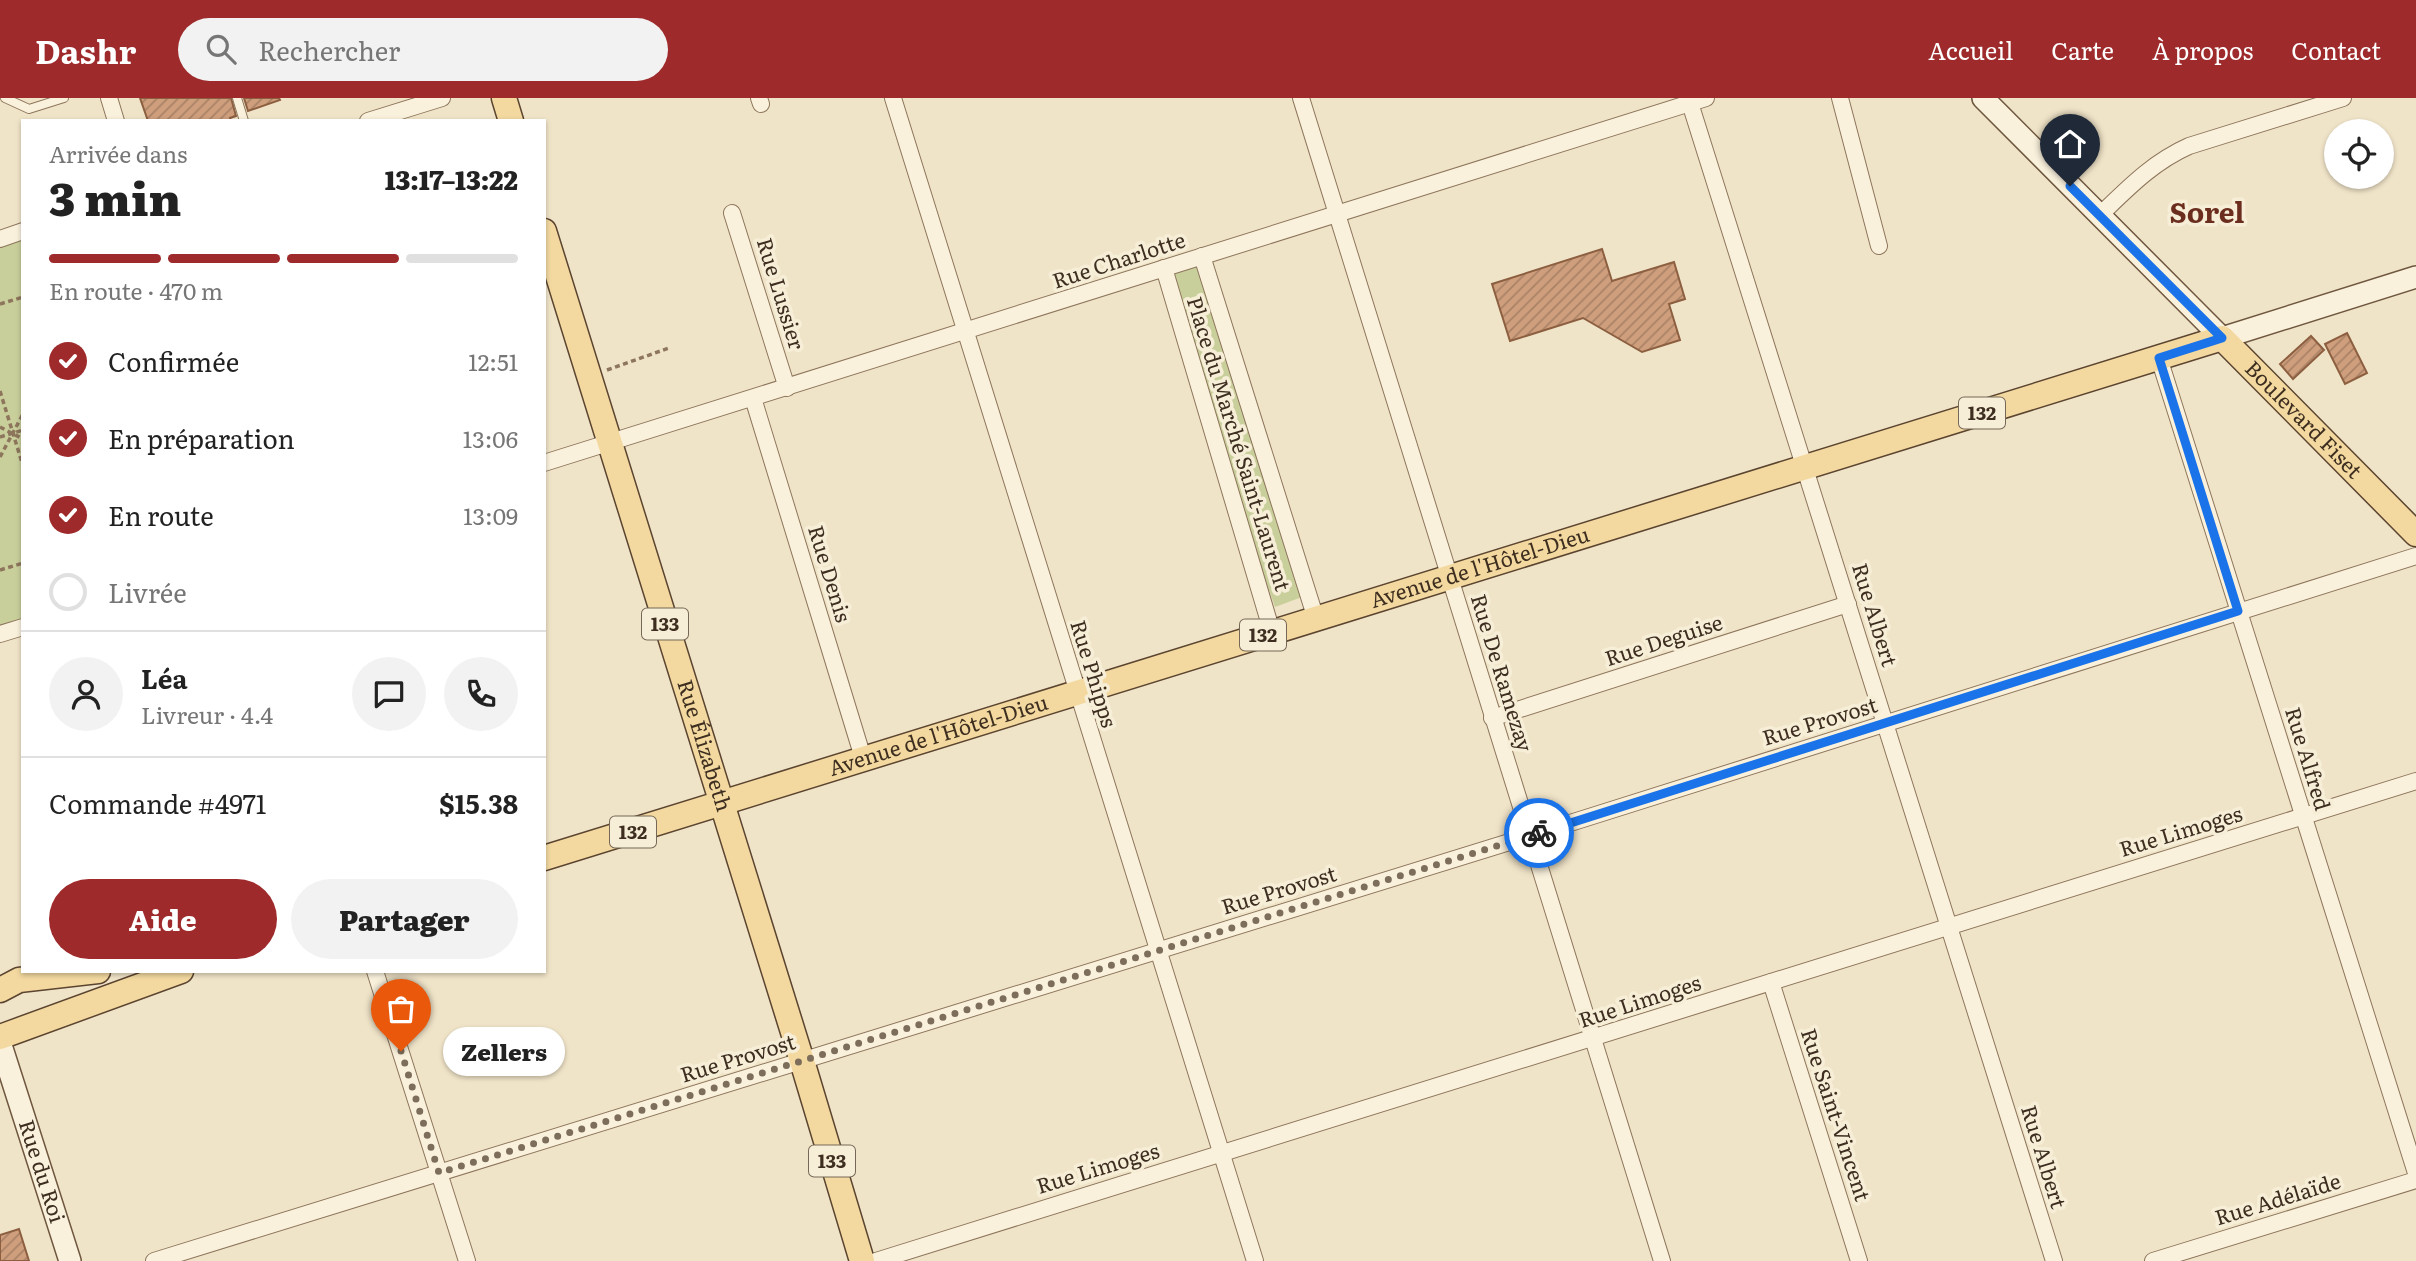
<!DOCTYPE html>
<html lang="fr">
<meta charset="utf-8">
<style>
:root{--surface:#fff;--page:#f2f2f2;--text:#222;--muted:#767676;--line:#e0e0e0;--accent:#9e2a2b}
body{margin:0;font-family:Literata,serif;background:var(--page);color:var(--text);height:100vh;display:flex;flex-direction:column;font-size:26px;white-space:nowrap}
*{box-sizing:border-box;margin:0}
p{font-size:23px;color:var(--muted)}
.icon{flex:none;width:38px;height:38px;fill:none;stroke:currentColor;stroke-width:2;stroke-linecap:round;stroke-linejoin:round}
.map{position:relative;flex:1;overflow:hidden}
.drawer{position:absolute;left:21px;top:21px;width:525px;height:854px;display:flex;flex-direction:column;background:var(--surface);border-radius:0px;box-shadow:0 2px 5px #0004}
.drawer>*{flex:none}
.buttons{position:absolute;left:2324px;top:21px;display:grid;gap:14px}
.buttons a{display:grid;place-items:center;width:70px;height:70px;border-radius:50%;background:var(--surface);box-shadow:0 2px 5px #0004;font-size:35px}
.pin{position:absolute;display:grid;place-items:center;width:60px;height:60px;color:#fff;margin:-72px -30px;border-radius:50% 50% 50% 0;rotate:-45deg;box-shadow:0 0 7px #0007}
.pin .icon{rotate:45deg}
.courier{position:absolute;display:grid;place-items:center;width:70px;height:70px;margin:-35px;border:5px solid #1a73e8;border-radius:50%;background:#fff;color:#222;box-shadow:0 2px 9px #0007}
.bubble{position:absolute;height:49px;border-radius:24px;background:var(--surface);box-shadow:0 2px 5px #0004;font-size:23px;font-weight:800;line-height:49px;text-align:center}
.headline em{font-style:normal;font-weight:800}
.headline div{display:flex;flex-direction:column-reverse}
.headline{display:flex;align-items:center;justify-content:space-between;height:119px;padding:0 28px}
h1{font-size:46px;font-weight:800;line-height:52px}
.bar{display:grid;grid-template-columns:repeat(4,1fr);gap:10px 7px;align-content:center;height:84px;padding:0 28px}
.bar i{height:9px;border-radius:5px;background:var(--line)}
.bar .on{background:var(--accent)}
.bar p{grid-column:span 4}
.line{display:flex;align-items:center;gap:18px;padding:0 28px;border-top:2px solid var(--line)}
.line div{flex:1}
.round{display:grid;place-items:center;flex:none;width:74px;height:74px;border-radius:37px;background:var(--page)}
ol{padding:0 28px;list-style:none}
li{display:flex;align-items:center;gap:21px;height:77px}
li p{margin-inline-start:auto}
li .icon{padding:7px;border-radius:50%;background:var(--accent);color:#fff;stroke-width:4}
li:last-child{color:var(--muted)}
li i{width:38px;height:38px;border:4px solid var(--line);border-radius:50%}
.button{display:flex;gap:14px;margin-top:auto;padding:14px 28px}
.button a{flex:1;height:80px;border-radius:42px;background:var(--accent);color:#fff;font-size:28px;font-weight:800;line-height:80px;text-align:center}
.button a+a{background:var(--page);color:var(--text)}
header{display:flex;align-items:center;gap:42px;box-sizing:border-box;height:98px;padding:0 35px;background:var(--accent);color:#fff}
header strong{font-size:33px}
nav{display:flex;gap:38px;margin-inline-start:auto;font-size:24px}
.search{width:490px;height:63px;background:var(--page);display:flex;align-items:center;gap:18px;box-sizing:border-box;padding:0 24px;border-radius:38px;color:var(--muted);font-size:26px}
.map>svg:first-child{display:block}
.green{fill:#c9cf9b}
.building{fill:url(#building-hatch);stroke:#8d5f41;stroke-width:2}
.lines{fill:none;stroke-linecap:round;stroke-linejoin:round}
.lane-casing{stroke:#8d765c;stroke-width:10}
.street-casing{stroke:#8d765c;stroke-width:18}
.secondary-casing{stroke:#6f573f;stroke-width:24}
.primary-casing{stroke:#5b4430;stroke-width:27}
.path{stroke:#8d765c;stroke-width:3.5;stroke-dasharray:5 3.5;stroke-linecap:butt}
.lane{stroke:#faf1dc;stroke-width:8}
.street{stroke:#faf1dc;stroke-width:16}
.secondary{stroke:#faf1dc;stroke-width:21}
.primary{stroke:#f3d9a0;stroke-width:24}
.done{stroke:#7c6e5b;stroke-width:7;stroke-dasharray:0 12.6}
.route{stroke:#1a73e8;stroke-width:9}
.labels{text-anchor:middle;stroke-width:7;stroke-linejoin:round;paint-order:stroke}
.shield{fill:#f7eed8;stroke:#756857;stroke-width:2}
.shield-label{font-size:19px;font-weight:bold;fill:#3d2e20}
.street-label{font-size:21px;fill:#3d2e20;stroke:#f7eed8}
.district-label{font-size:28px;font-weight:bold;fill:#6b2e1e;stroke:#f7eed8}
</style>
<header>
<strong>Dashr</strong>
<div class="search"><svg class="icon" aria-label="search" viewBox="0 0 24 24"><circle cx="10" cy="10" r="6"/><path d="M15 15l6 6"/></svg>Rechercher</div>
<nav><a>Accueil</a><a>Carte</a><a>À propos</a><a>Contact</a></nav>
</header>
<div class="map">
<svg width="2416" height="1163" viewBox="0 0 2416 1163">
<defs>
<pattern id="building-hatch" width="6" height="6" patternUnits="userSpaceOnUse" patternTransform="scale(1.75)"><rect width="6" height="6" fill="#cf9f7d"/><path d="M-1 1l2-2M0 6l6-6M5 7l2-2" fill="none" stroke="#a98266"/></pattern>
</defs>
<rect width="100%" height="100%" fill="#f0e4c8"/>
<g class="green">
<path d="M23,136V521L0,528V143Z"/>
<path d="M1196,155L1302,499L1275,509L1156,168Z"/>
</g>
<g class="building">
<path d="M140,0H231L236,18L230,20L231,23H148Z"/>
<path d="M244,0H279L280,2L248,13Z"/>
<path d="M1602,151L1612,183L1674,164L1685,201L1669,206L1680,242L1642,254L1583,220L1510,243L1492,186Z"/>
<path d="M2347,235L2367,275L2345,286L2325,246Z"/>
<path d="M2311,238L2324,252L2293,281L2280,266Z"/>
<path d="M19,1131L29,1163H0V1137Z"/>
</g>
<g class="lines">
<defs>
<g id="lane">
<path d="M5,0L29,11L64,0"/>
<path d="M237,0L244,23"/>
</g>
<g id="street">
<path d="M109,0L116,23"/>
<path d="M759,0L761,6"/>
<path d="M893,0L1255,1163"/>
<path d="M1301,0L1662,1163"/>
<path d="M1840,0L1879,148"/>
<path d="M1690,5L2054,1163"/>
<path d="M368,23L442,0"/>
<path d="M732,115L787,290"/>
<path d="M2100,117C2128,90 2153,64 2189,48L2343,0"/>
<path d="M0,141L23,133"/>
<path d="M1202,158L1316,521"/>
<path d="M1164,170L1272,534"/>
<path d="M2159,260L2416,1075"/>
<path d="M753,300L864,663"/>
<path d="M544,365L1706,0"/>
<path d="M0,536L23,529"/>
<path d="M1492,620L1848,506"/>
<path d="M375,873L467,1163"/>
<path d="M1771,884L1859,1163"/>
<path d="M154,1163L1529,738L2416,458"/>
<path d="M876,1163L2416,683"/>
<path d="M2153,1163L2416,1082"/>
</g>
<g id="secondary">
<path d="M1983,0L2222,240L2416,179"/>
<path id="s1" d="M0,944L70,1163"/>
</g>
<g id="primary">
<path d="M504,0L511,23"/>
<path id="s2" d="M544,133L802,963L862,1163"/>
<path id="s3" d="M544,760L2222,240L2416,436"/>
<path d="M0,892L19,882L98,873"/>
<path d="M0,939L181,873"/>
</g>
</defs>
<use href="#lane" class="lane-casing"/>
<use href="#street" class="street-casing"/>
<use href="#secondary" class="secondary-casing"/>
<use href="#primary" class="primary-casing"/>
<g class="path">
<path d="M0,206L23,199"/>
<path d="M607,272L669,250"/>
<path d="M0,293L23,368"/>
<path d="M0,329L23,341"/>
<path d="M0,339L23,332"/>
<path d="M0,359L23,316"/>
<path d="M0,472L23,465"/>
</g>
<use href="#lane" class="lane"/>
<use href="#street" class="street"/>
<use href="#secondary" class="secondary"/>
<use href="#primary" class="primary"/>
</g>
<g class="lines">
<path class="done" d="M401,953L439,1075L1539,735"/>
<path class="route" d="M1539,735L2238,513L2159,260L2222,240L2070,88"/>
</g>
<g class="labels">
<g class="shield">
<rect x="1959" y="299.5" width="46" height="31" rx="5"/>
<rect x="642" y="510.5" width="46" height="31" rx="5"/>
<rect x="1240" y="521.5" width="46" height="31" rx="5"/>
<rect x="610" y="718.5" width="46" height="31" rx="5"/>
<rect x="809" y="1047.5" width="46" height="31" rx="5"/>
</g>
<g class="shield-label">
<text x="1982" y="322">132</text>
<text x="665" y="533">133</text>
<text x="1263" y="544">132</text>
<text x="633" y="741">132</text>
<text x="832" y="1070">133</text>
</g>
<g class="street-label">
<text transform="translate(1119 163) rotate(-18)" y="7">Rue Charlotte</text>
<text transform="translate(780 196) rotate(73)" y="7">Rue Lussier</text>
<text dy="7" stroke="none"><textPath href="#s3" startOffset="1872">Boulevard Fiset</textPath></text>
<text transform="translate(1238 346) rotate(73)" y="7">Place du Marché Saint-Laurent</text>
<text dy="7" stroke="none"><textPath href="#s3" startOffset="980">Avenue de l'Hôtel-Dieu</textPath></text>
<text transform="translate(829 476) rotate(73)" y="7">Rue Denis</text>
<text transform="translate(1874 517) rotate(73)" y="7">Rue Albert</text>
<text transform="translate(1664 543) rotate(-18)" y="7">Rue Deguise</text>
<text transform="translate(1501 575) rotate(73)" y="7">Rue De Ramezay</text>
<text transform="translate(1093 576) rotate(73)" y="7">Rue Phipps</text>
<text transform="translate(1820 624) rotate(-17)" y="7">Rue Provost</text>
<text dy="7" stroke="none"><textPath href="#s3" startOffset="413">Avenue de l'Hôtel-Dieu</textPath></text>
<text dy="7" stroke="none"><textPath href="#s2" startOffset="539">Rue Élizabeth</textPath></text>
<text transform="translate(2307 661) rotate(73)" y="7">Rue Alfred</text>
<text transform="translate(2181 734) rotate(-17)" y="7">Rue Limoges</text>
<text transform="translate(1279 793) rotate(-17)" y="7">Rue Provost</text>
<text transform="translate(1640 904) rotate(-18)" y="7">Rue Limoges</text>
<text transform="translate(738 961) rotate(-17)" y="7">Rue Provost</text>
<text transform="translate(1835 1017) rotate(72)" y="7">Rue Saint-Vincent</text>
<text transform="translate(2043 1059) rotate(73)" y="7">Rue Albert</text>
<text transform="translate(1098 1071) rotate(-17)" y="7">Rue Limoges</text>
<text dy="7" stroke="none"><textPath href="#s1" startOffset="136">Rue du Roi</textPath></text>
<text transform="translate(2278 1102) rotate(-17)" y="7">Rue Adélaïde</text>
</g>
<g class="district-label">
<text x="2207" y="125">Sorel</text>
</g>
</g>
</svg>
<div class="buttons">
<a><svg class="icon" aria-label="locate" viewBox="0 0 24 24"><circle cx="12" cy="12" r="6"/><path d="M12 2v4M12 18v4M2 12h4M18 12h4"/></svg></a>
</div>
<div class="pin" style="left:401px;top:953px;background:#ea580c"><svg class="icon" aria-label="bag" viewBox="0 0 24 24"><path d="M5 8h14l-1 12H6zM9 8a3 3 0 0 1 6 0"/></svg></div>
<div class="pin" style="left:2070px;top:88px;background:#1f2937"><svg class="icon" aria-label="home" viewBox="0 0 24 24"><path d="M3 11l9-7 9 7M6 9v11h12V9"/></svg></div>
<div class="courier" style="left:1539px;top:735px"><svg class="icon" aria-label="bike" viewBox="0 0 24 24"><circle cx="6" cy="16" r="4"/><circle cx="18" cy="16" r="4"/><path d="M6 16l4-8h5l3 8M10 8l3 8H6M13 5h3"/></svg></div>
<div class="bubble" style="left:443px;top:929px;width:122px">Zellers</div>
<section class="drawer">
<div class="headline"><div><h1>3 min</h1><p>Arrivée dans</p></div><em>13:17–13:22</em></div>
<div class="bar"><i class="on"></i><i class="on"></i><i class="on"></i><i></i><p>En route · 470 m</p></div>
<ol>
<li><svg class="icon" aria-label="check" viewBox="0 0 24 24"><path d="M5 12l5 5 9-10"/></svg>Confirmée<p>12:51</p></li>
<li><svg class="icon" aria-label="check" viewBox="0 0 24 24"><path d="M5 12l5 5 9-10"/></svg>En préparation<p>13:06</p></li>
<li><svg class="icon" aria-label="check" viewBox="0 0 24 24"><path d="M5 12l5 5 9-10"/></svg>En route<p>13:09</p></li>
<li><i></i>Livrée</li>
</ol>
<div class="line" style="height:126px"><a class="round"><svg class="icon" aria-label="person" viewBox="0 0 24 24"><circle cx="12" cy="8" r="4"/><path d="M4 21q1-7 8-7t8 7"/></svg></a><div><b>Léa</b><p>Livreur · 4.4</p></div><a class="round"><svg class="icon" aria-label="chat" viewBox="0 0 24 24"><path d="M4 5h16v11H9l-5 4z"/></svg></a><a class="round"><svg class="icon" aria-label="phone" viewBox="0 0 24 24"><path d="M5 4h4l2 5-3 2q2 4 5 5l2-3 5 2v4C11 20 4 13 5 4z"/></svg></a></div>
<div class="line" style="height:91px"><div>Commande #4971</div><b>$15.38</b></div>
<div class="button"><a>Aide</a><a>Partager</a></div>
</section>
</div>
